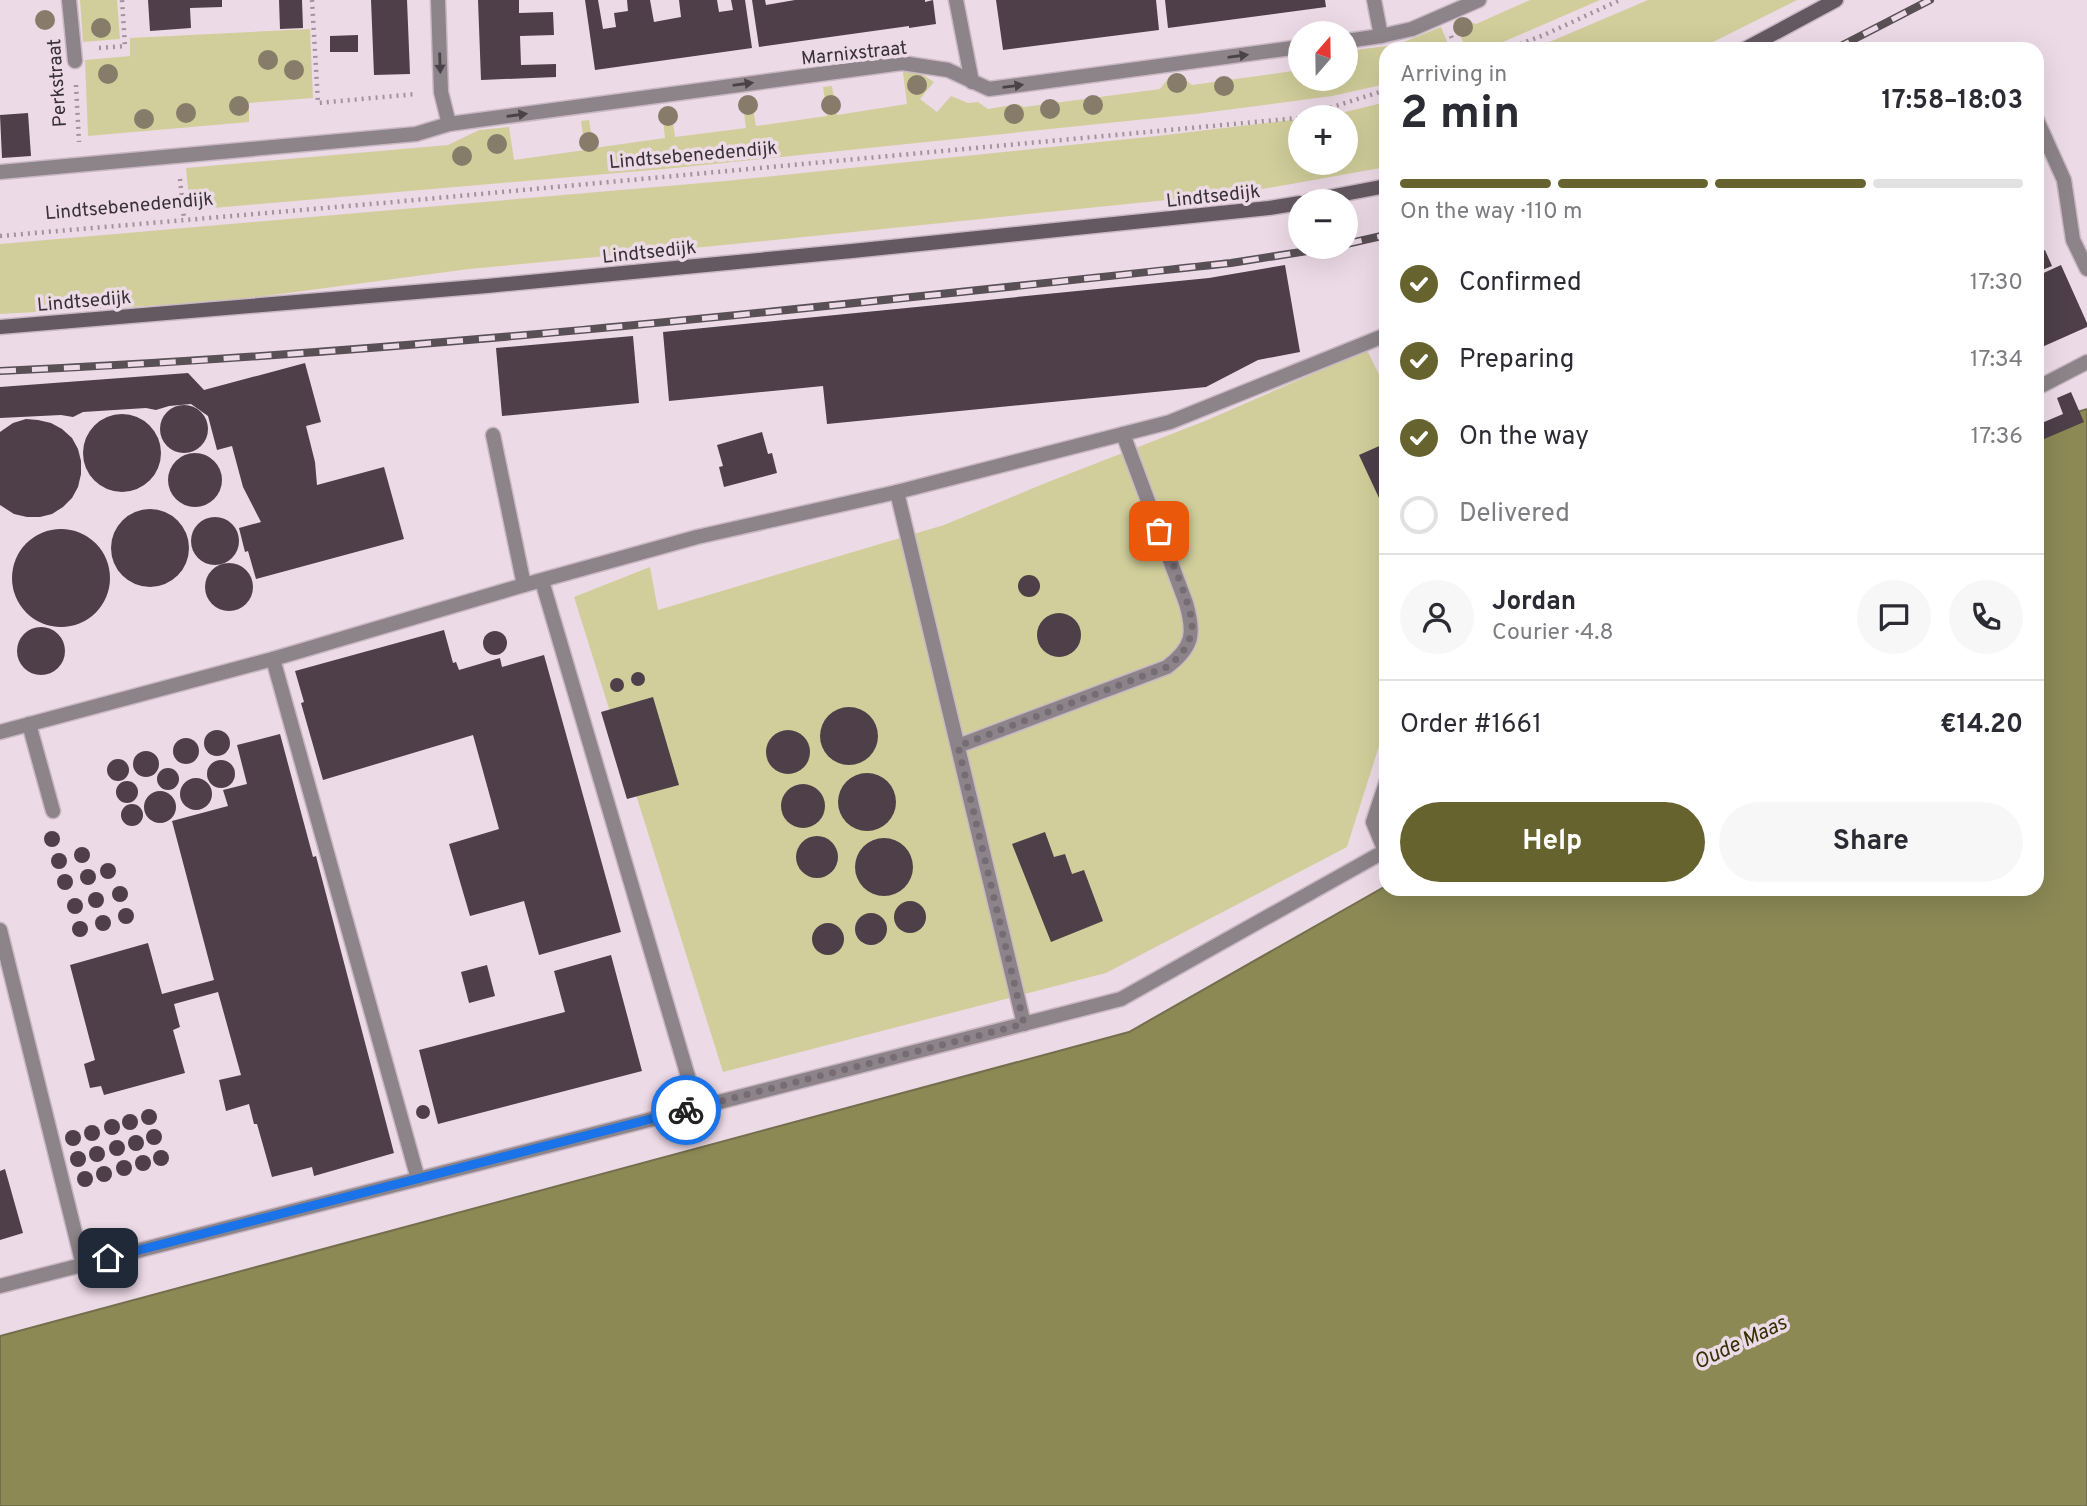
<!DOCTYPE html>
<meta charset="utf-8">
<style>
:root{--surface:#fff;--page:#f7f7f7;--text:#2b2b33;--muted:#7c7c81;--line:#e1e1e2;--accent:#66632f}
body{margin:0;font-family:Overpass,sans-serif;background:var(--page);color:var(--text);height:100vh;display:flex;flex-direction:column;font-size:26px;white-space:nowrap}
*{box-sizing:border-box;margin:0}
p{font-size:23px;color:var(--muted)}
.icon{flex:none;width:38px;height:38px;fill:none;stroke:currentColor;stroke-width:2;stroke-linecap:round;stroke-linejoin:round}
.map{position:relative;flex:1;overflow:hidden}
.panel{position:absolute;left:1379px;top:42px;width:665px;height:854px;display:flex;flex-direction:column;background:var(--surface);border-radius:21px;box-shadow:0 7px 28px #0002}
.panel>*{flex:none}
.needle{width:46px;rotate:20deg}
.tools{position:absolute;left:1288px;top:21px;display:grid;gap:14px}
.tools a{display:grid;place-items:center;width:70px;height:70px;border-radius:50%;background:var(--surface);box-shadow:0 7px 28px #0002;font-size:35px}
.pin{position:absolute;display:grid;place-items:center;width:60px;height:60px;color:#fff;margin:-30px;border-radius:14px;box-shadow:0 4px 10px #0006}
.courier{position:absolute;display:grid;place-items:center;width:70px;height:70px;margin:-35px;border:5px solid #1a73e8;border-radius:50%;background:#fff;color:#222;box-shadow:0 2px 9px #0007}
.summary em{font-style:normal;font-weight:700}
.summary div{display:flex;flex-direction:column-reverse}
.summary{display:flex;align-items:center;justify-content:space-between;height:119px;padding:0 21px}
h1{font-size:46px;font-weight:700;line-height:52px}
.bar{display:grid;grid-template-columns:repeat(4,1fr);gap:10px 7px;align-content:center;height:84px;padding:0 21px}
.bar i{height:9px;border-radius:5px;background:var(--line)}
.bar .on{background:var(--accent)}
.bar p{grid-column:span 4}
.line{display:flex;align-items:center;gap:18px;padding:0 21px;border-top:2px solid var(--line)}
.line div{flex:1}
.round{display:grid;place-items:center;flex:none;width:74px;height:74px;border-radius:37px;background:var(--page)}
ol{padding:0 21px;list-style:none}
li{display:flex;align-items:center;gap:21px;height:77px}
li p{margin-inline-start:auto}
li .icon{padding:7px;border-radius:50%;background:var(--accent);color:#fff;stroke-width:4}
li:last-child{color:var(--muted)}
li i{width:38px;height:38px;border:4px solid var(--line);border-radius:50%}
.cta{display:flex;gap:14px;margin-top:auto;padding:14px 21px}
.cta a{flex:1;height:80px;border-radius:42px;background:var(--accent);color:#fff;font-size:28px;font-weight:700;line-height:80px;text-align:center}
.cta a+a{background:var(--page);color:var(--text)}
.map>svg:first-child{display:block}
.green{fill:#d1ce9b}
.water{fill:#8c8955;stroke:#736f4c;stroke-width:2}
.building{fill:#4e3f49}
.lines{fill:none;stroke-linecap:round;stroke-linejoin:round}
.service-casing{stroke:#c9b8c4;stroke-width:17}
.minor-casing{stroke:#c9b8c4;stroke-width:17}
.secondary-casing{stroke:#c9b8c4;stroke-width:17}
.path{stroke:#a2949d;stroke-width:4.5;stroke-dasharray:2 5;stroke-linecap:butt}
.service{stroke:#8c8489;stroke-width:14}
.minor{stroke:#8c8489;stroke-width:14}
.secondary{stroke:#645960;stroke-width:14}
.rail-casing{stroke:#595056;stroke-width:8}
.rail{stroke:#eddae7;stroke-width:5;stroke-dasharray:16;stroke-linecap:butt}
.tree{fill:#877c6a}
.oneway{fill:#494247}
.done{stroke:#776c74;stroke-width:7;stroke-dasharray:0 12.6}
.route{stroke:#1a73e8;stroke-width:9}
.labels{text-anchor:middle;stroke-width:7;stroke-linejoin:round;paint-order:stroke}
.street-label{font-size:19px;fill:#383136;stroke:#eddae7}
.water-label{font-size:21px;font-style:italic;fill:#343104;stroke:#eddae7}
</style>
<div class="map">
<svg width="2087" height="1506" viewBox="0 0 2087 1506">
<rect width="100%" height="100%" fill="#eddae7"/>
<g class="green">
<path d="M80,0H117L120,39L83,42Z"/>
<path d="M1530,0H1600L1487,49H1466L1454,21L1460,19L1476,24Z"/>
<path d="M1648,0H1797L1699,49H1533Z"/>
<path d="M1441,27L1450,49H1386V84L1332,96L1195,114L675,168L190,210L186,168L448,145L479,130L509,127L514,160L585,150L581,121L589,120L594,148L665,138L662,109L671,108L675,137L746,128L742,98L751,97L756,126L827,116L823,87L832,86L837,115L907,104L903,72L920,73L934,82L920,99L937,112L951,96L968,103L978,102L988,109L1018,104L1024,107L1160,89L1170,76L1178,74L1192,85L1300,70V79H1346V51L1396,45Z"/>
<path d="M310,29L313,98L249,103V122L88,136L85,60L130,56V38Z"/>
<path d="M1386,102V167L1246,192L714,246L469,269L219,302L0,314V244L725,181L1157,136L1300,119V163H1346V117H1313L1337,114Z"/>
<path d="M1367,350L1386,389V724L1347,847L1106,973L723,1072L574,597L650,567L658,610L944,525L1048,482L1205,421Z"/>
</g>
<path class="water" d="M2087,409V1506H0V1336L1129,1032L1386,886V889H2037V435L2074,413Z"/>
<g class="building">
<path d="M148,0H222V7L190,8L191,28L150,31Z"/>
<path d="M279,0H302L303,28L280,29Z"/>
<path d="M371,0H407L410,74L374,75Z"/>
<path d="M478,0H519V13L553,12L554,35L520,36L521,65L556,64V77L481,80Z"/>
<path d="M585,0H598L603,29L616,27L614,13L628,11L627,0H650L654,22L681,17L679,0H717L719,12L733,10L731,0H745L752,48L595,70Z"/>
<path d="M752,0H765L766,5L795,0H925V2L933,0L936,24L909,28V26L759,47Z"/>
<path d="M996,0H1156L1159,30L1003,50Z"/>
<path d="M1165,0H1325L1326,7L1168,28Z"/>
<path d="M358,35V52H330V36Z"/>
<path d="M28,113L31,156L2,158L0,115Z"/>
<path d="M2045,250L2052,266L2037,272V254Z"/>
<path d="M1285,265L1300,352L1258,360L1206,387L827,424L823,386L669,401L663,332L1209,278Z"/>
<path d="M2061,265L2087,323V327L2042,347L2037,337V276Z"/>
<path d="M633,336L639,403L502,416L496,348Z"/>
<path d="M305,363L321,422L306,426L315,462L317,485L384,467L404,539L256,579L248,551L245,552L239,528L261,522L243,487L232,446L217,450L208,416L191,404L169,406L156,410L146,408L83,412L73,417L61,415L0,418V387L188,373L204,390Z"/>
<path d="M2071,392L2084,422L2037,442V425L2063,414L2057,398Z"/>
<circle cx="184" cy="429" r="24"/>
<circle cx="122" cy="453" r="39"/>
<path d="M26,419L38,420L51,423L62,429L72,438L78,449L81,461V474L78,487L72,498L63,507L52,514L40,517H27L14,514L0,505V432L13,423Z"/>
<path d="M762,432L768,454L772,453L777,473L724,487L719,467L723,466L717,445Z"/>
<path d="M1386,443V513L1359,455Z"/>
<circle cx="195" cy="480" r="27"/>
<circle cx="150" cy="548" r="39"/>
<circle cx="215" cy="541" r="24"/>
<circle cx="61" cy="578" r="49"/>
<circle cx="229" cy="587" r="24"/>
<circle cx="1029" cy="586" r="11"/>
<circle cx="1059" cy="635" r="22"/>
<circle cx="41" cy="651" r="24"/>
<path d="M444,630L453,663L456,662L459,670L500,658L502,667L544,655L621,932L539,955L524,901L470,916L449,844L499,829L473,735L323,780L301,703L304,702L295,671Z"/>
<circle cx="495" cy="643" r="12"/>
<circle cx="638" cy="679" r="7"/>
<circle cx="617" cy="685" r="7"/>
<path d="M653,697L679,785L627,799L601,712Z"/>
<circle cx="849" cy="736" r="29"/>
<circle cx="217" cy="743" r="13"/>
<circle cx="788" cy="752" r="22"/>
<path d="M280,734L313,857L316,856L394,1153L314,1176L312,1167L272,1177L257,1124H254L249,1104L226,1111L219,1080L241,1075L218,992L174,1004L180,1027L173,1030L185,1073L104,1095L101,1086L90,1088L84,1064L95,1060L70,965L148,943L162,994L214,980L172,821L228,806L223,790L247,784L237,745Z"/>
<circle cx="186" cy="751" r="13"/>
<circle cx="146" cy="764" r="13"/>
<circle cx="118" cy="770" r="11"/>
<circle cx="221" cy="774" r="14"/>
<circle cx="168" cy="779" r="11"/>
<circle cx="867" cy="802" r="29"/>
<circle cx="196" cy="794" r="16"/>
<circle cx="127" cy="792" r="11"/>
<circle cx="803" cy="806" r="22"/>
<circle cx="160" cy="807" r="16"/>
<circle cx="132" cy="815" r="11"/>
<circle cx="52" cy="839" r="8"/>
<path d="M1045,832L1054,857L1065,854L1072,874L1084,870L1103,921L1051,942L1012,844Z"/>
<circle cx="817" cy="857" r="21"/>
<circle cx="884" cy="867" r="29"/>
<circle cx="82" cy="855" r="8"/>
<circle cx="59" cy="861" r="8"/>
<circle cx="108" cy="871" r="8"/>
<circle cx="88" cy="877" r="8"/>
<circle cx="65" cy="882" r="8"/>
<circle cx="120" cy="894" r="8"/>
<circle cx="96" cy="900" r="8"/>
<circle cx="75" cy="906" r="8"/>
<circle cx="910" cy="917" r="16"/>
<circle cx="126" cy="916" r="8"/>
<circle cx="871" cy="929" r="16"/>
<circle cx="103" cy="923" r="8"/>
<circle cx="80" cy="929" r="8"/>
<circle cx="828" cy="939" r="16"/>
<path d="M611,955L642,1071L438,1124L419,1050L565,1012L554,971Z"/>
<path d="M487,965L495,996L469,1003L461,972Z"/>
<circle cx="423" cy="1112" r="7"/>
<circle cx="149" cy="1117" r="8"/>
<circle cx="130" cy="1122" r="8"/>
<circle cx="112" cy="1127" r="8"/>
<circle cx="92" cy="1133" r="8"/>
<circle cx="154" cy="1137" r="8"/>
<circle cx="73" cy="1138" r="8"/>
<circle cx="136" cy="1143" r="8"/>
<circle cx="117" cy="1148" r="8"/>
<circle cx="97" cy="1154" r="8"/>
<circle cx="161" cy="1158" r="8"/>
<circle cx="78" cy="1159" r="8"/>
<circle cx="143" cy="1163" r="8"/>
<circle cx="124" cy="1168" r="8"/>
<circle cx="104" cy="1174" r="8"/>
<path d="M5,1169L23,1233L0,1240V1171Z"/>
<circle cx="85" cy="1179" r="8"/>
</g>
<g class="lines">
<defs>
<g id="service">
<path d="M2037,120L2064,180L2073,240L2087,269"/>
<path d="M2037,388L2087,362"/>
<path d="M493,435L524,585"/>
<path d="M897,492L1024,1024"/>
<path d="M542,581L697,1107"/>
<path d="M273,659L418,1179"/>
<path d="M29,724L53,811"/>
<path d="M0,732L273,659L524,585L697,537L897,492L1170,422L1386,335"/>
<path d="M958,746L1167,667C1193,647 1195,634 1186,603L1123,434"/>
<path d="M0,930L83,1265"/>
<path d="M0,1286L1121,999L1385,851L1373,822L1386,783"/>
</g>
<g id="minor">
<path d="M69,0L75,61"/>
<path d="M438,0L441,92L449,124"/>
<path d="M956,0L972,82"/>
<path d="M1374,0L1381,36"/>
<path d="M1346,41L1381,36L1412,29L1479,0"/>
<path d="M0,172L416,134L449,124L902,63L948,70L989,89L1300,47"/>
</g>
<g id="secondary">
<path d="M1745,49L1836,0"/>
<path d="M1308,201L1386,186"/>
<path d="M0,327L487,286L852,251L1269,208L1300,203"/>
</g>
</defs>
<use href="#service" class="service-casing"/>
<use href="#minor" class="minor-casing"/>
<use href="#secondary" class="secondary-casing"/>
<g class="path">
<path d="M312,0L318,103L416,94"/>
<path d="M1451,36L1456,49"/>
<path d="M99,48L125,46L122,0"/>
<path d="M1507,49L1544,35L1620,0"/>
<path d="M76,85L79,142"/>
<path d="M180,179L184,219"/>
<path d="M0,236L394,202L1298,118L1386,90"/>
</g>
<use href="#service" class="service"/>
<use href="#minor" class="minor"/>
<use href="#secondary" class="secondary"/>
<defs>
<g id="rail">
<path d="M1835,49L1930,0"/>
<path d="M1346,244L1386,235"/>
<path d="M0,371C410,353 823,307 1231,263L1333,247"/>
</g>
</defs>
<use href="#rail" class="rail-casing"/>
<use href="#rail" class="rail"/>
</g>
<g class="tree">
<circle cx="45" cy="20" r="10"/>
<circle cx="1463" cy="27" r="10"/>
<circle cx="101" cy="28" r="10"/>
<circle cx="268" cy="60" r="10"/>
<circle cx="294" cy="70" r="10"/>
<circle cx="108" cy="74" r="10"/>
<circle cx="1177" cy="83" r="10"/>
<circle cx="917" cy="85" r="10"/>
<circle cx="1224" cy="86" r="10"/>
<circle cx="748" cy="105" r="10"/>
<circle cx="831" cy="105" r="10"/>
<circle cx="1093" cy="105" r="10"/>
<circle cx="239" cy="106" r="10"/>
<circle cx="1050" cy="109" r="10"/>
<circle cx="186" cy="113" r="10"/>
<circle cx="1014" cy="114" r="10"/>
<circle cx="668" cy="116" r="10"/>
<circle cx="144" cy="119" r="10"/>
<circle cx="589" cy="142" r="10"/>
<circle cx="497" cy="144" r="10"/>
<circle cx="462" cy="156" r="10"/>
</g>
<defs><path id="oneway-solid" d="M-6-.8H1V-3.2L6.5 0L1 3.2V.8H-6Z" transform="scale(1.75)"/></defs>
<g class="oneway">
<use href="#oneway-solid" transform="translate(1238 56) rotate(-8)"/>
<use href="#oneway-solid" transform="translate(440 63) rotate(88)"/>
<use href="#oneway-solid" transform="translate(743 84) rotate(-8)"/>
<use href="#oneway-solid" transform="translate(1013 86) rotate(-7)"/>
<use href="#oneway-solid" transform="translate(517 115) rotate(-8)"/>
</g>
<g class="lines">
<path class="done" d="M686,1110L1024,1024L958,746L1167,667C1181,656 1191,644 1192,626C1193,608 1167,550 1159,531"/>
<path class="route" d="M108,1258L686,1110"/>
</g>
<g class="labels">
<g class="street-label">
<text transform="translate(854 52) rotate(-6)" y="7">Marnixstraat</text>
<text transform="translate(56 83) rotate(-94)" y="7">Perkstraat</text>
<text transform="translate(693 154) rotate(-5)" y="7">Lindtsebenedendijk</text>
<text transform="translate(1213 195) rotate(-6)" y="7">Lindtsedijk</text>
<text transform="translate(129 205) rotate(-5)" y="7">Lindtsebenedendijk</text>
<text transform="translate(649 251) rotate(-6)" y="7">Lindtsedijk</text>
<text transform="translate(84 300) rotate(-5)" y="7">Lindtsedijk</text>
</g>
<g class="water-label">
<text transform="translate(1740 1342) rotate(-25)" y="7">Oude Maas</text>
</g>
</g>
</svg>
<div class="tools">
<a><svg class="needle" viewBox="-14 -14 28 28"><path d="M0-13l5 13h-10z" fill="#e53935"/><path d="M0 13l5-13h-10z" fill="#7c7c81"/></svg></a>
<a>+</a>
<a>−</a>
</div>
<div class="pin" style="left:1159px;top:531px;background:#ea580c"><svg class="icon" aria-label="bag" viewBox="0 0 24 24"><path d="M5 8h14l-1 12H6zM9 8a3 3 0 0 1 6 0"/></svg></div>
<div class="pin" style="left:108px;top:1258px;background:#1f2937"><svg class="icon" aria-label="home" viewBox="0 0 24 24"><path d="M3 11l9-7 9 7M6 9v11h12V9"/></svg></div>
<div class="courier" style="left:686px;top:1110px"><svg class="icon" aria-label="bike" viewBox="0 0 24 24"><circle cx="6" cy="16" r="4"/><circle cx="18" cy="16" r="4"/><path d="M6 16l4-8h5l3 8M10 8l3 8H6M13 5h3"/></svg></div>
<section class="panel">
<div class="summary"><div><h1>2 min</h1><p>Arriving in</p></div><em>17:58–18:03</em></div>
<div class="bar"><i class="on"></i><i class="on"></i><i class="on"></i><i></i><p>On the way · 110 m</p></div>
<ol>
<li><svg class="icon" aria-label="check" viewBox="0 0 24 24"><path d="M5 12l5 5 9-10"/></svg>Confirmed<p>17:30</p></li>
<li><svg class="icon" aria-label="check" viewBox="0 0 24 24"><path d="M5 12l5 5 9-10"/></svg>Preparing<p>17:34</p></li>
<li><svg class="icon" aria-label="check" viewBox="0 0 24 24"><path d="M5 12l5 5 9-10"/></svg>On the way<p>17:36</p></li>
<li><i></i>Delivered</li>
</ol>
<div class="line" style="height:126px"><a class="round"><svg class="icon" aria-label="person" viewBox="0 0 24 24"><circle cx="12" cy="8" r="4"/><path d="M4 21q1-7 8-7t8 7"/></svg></a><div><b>Jordan</b><p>Courier · 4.8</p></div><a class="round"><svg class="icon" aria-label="chat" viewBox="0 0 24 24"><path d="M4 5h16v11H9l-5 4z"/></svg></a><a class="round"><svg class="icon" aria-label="phone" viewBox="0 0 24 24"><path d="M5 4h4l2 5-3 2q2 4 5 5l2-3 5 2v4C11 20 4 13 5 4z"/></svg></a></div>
<div class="line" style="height:91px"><div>Order #1661</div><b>€14.20</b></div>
<div class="cta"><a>Help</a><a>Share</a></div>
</section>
</div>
